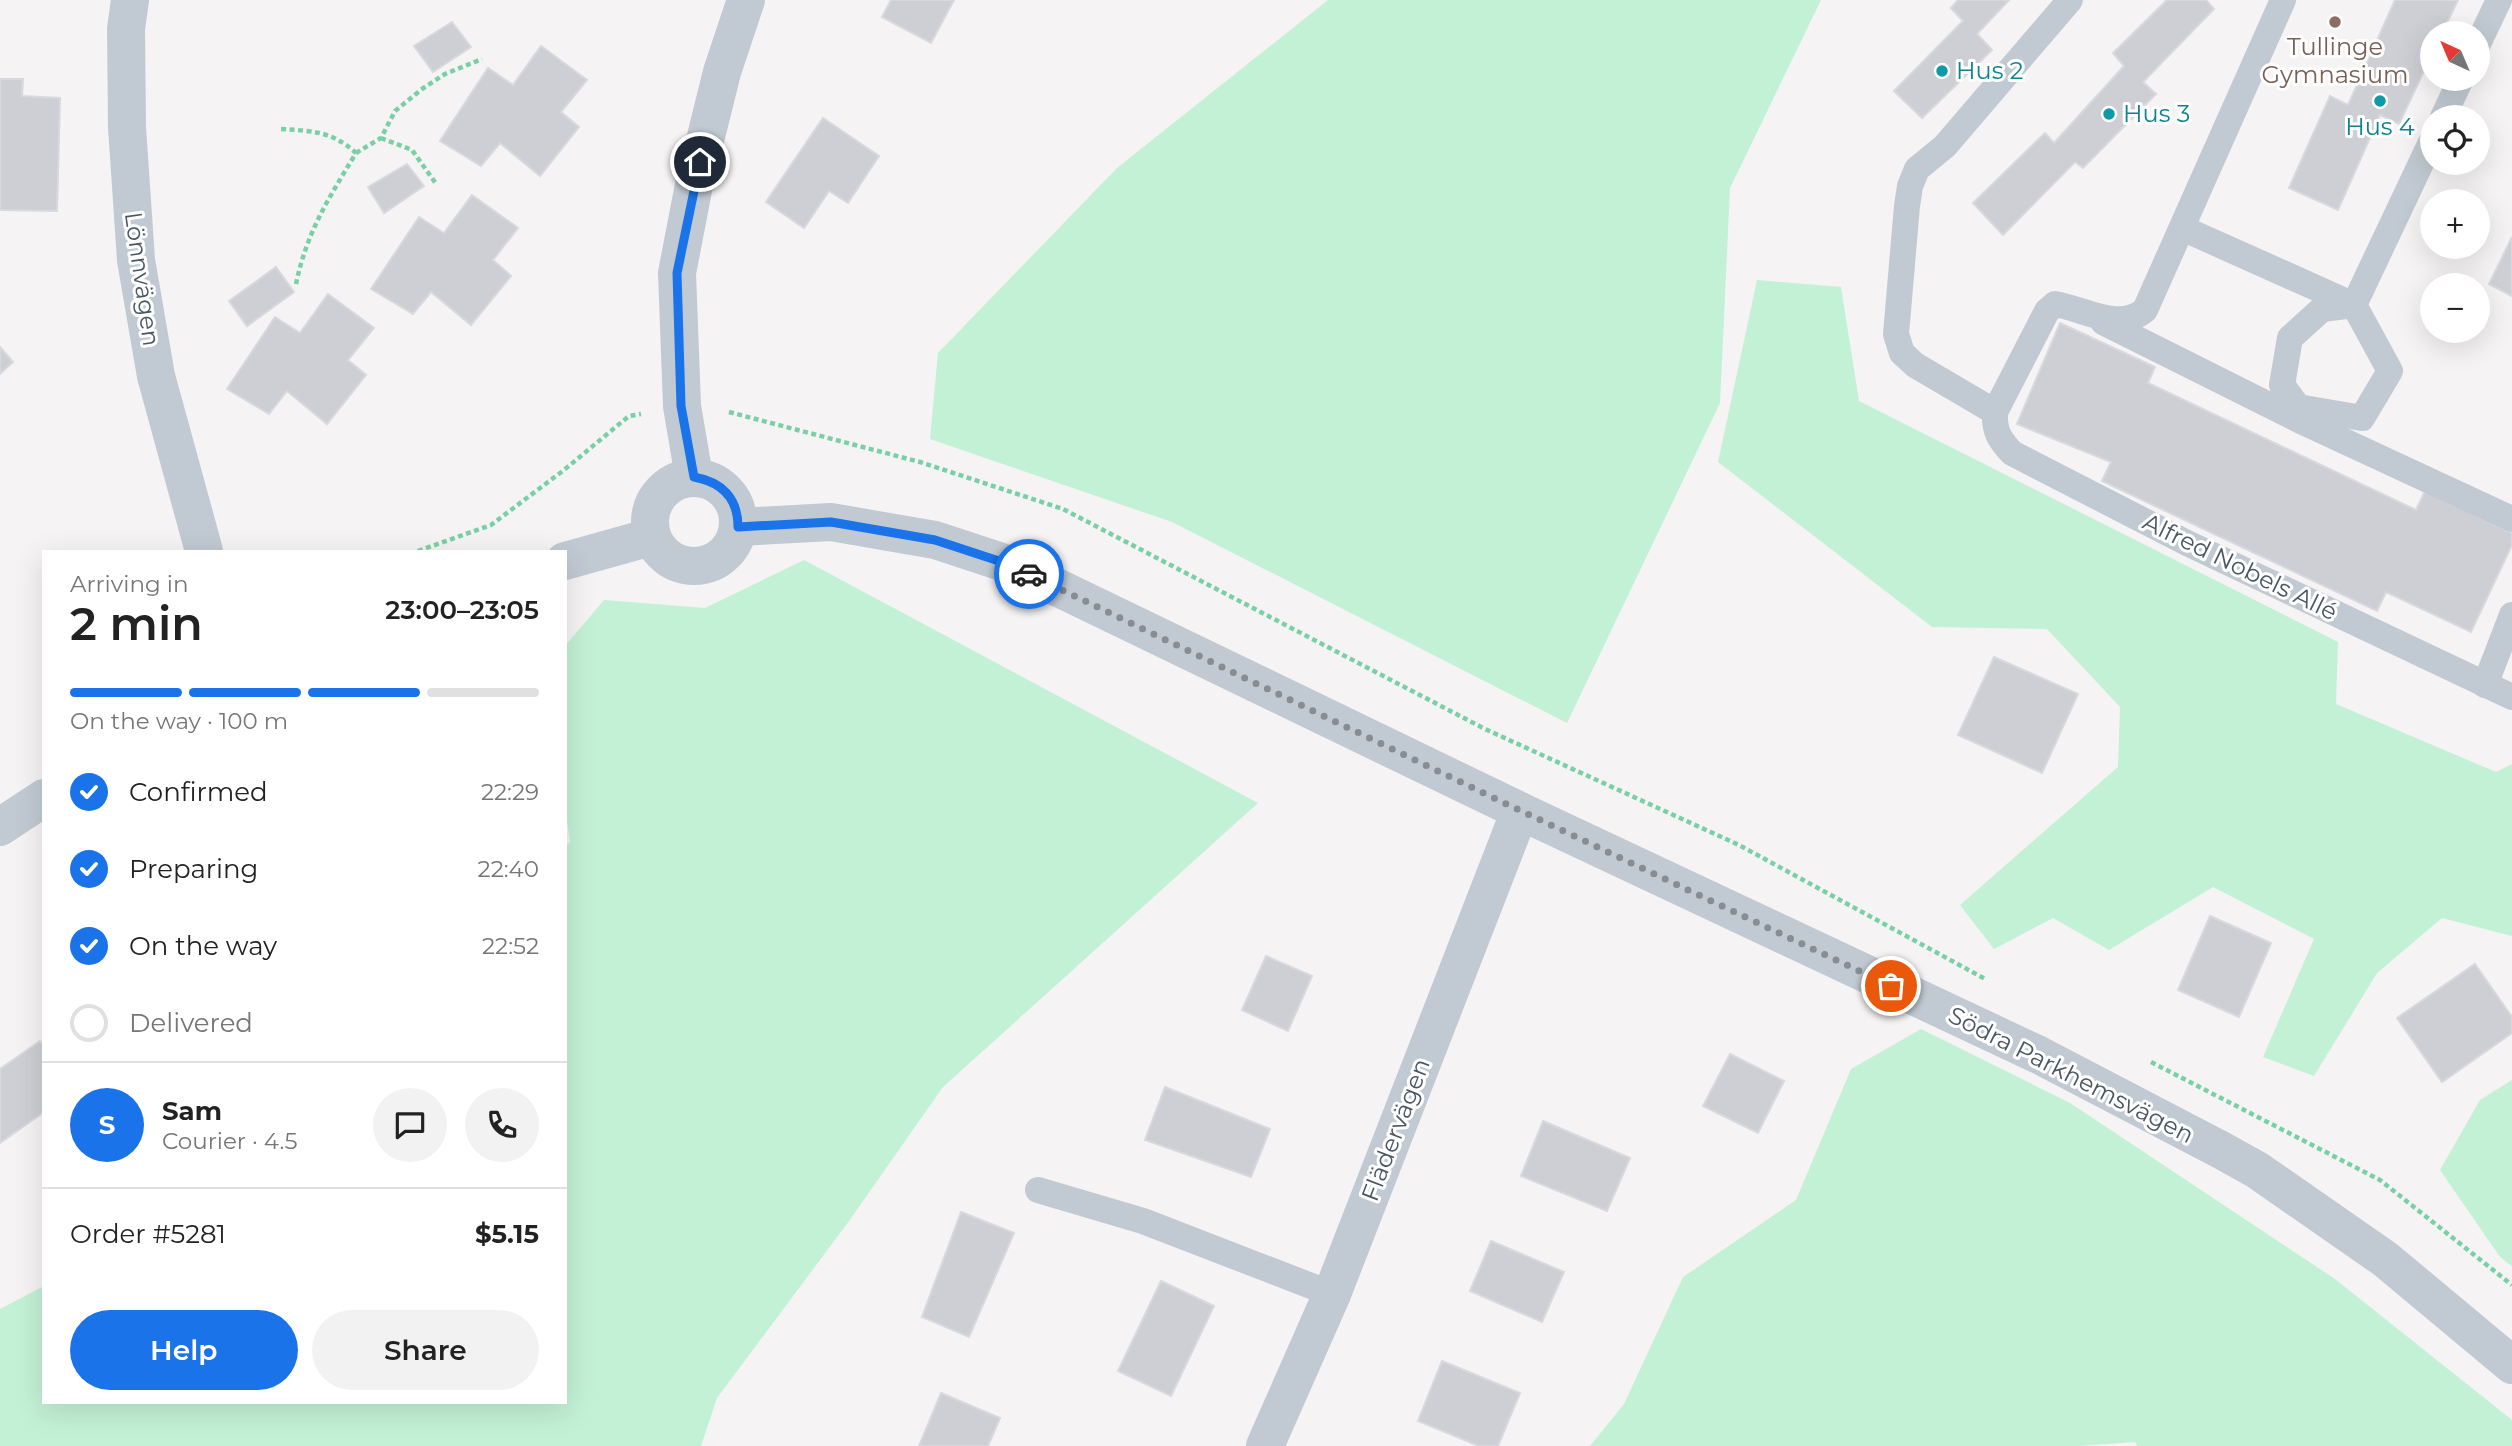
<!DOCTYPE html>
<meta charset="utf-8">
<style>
:root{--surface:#fff;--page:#f2f2f2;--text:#222;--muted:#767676;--line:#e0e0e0;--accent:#1a73e8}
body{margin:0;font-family:Montserrat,sans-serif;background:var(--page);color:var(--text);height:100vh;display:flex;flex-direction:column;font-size:26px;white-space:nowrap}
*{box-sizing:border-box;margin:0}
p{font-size:23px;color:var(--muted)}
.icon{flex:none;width:38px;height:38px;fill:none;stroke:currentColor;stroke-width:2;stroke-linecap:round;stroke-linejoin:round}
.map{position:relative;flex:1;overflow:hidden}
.side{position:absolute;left:42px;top:550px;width:525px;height:854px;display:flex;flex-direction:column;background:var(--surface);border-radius:0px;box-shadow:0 7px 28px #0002}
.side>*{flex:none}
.needle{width:46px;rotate:316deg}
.tools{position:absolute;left:2420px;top:21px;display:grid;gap:14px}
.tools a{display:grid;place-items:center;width:70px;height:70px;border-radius:50%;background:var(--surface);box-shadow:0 7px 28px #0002;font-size:35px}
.pin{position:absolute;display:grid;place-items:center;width:60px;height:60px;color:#fff;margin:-30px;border:4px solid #fff;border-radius:50%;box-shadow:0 2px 7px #0007}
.courier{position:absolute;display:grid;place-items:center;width:70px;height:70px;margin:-35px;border:5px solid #1a73e8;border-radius:50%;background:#fff;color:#222;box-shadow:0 2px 9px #0007}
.headline em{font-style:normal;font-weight:600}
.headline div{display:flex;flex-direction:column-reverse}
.headline{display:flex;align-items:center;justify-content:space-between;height:119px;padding:0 28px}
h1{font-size:46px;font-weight:600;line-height:52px}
.bar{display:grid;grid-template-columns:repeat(4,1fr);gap:10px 7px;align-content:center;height:84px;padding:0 28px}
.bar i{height:9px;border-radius:5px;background:var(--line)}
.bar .current{background:var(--accent)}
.bar p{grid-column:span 4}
.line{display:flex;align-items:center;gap:18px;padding:0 28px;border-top:2px solid var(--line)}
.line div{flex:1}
.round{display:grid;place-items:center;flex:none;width:74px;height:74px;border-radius:37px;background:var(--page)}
ol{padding:0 28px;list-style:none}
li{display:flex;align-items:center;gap:21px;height:77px}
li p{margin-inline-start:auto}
li .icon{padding:7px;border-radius:50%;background:var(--accent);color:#fff;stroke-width:4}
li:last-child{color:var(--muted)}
li i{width:38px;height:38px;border:4px solid var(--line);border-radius:50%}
.primary-button{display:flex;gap:14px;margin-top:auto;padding:14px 28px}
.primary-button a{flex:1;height:80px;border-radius:42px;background:var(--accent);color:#fff;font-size:28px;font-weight:600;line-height:80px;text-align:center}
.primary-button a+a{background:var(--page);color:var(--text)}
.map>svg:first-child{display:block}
.green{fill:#c3f1d5}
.building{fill:#cdcfd5;stroke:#d7d9de;stroke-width:2}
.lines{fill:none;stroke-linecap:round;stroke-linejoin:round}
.path{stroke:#7ad0a6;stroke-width:4.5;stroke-dasharray:5 3.5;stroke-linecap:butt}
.lane{stroke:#c1cad2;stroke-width:26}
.street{stroke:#c1cad2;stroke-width:38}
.done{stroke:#868d94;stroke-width:7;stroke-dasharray:0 12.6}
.route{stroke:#1a73e8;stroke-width:9}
.education-dot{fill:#8d6e63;stroke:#fff;stroke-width:2.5}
.culture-dot{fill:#0f9aa8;stroke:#fff;stroke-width:2.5}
.labels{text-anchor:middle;stroke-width:6;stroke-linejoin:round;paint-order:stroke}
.education-label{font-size:24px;fill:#785e54;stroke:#fff}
.culture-label{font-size:24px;fill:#0d838f;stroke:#fff;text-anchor:start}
.street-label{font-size:24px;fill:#4a5661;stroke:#fff}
</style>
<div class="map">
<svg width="2512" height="1446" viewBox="0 0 2512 1446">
<rect width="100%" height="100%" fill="#f5f3f3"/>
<g class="green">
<path d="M1328,0H1821L1730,188L1720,403L1567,723L1172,522L930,439L938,353L1117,168Z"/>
<path d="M1757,280L1841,287L1859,401L2338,642L2336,704L2496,772L2512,764V936L2442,918L2377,973L2314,1076L2263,1057L2314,939L2213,887L2109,950L2053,918L1994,949L1960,905L2118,767L2120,707L2047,629L1932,627L1718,462Z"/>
<path d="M804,560L1258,803L943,1087L849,1221L717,1398L701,1446H0V1309L44,1286V1402H565V847L570,842L565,807V646L604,600L705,608Z"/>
<path d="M1921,1029L2070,1103L2335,1279L2512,1420V1446H2137L2135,1442L2078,1446H1590L1624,1404L1683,1277L1796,1200L1851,1069Z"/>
<path d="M2512,1080V1266L2500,1257L2440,1170L2480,1100Z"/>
</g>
<g class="building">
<path d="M891,0H954L931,43L882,17Z"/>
<path d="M1958,0H2009L1977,34L1992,50L1922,118L1894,91L1963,21L1951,8Z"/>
<path d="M2167,0H2206L2214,9L2143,82L2156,94L2083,168L2075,162L2003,235L1973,203L2045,133L2054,143L2124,66L2113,53Z"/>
<path d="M2395,0H2458L2442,33H2432V54L2399,124L2380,115L2338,210L2289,188L2330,96L2348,105Z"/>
<path d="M452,22L471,47L433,72L414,46Z"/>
<path d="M541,46L587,80L561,112L579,127L540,176L500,143L481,166L440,141L488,68L513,85Z"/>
<path d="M0,79H23L22,96L60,98L57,211L0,210Z"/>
<path d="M823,118L879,156L848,203L829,191L804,228L766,202Z"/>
<path d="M407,164L424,186L384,213L368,187Z"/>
<path d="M472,195L518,228L493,260L511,276L471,325L431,292L413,314L371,289L419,217L444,233Z"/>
<path d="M2512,237V296L2489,284Z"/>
<path d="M276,267L294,292L247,326L229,301Z"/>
<path d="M328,294L374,328L348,360L366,375L327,424L287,391L269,414L227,389L275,317L300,333Z"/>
<path d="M2060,323L2155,367L2148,383L2416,510L2425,491L2512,533V545L2471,632L2386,592L2377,611L2102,481L2111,462L2017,424Z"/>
<path d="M0,347L13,362L0,374Z"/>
<path d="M1994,657L2078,694L2042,773L1958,735Z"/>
<path d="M2210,916L2271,943L2239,1017L2178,990Z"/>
<path d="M1266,956L1312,976L1288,1031L1242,1010Z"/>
<path d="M2475,964L2512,1017V1033L2442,1082L2397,1018Z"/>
<path d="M40,1041L44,1046V1112L0,1143V1069Z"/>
<path d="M1730,1054L1784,1081L1758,1133L1703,1106Z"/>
<path d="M1165,1087L1270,1129L1251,1177L1145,1140Z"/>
<path d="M1543,1121L1630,1158L1607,1211L1521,1176Z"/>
<path d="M961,1212L1014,1233L969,1337L922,1317Z"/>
<path d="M1491,1241L1564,1272L1542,1322L1470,1291Z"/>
<path d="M1161,1281L1214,1306L1171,1396L1118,1371Z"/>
<path d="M1442,1361L1520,1393L1498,1446H1479L1418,1421Z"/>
<path d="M941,1393L1000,1418L988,1446H919Z"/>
</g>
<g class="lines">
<g class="path">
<path d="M281,129C312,131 332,131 356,153C329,198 307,231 296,284"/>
<path d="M381,138L412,150L437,185"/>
<path d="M356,153L381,138L395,111L422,89L445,74L482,59"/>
<path d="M729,412L920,462L1063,509L1485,729L1739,845L1987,980"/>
<path d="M418,551L491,525L564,470L629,416L641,414"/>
<path d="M2151,1062L2380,1180L2512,1285"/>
</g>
<g class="lane">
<path d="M2070,0L1945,146L1917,169L1910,186L1907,206L1896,334L1902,353L1915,365L1995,412C1994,431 1999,439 2012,453L2187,543L2512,697"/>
<path d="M2478,44L2499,0"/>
<path d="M2443,117L2461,79"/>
<path d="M2182,228L2354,305L2432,140"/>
<path d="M2354,305L2390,371L2362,418L2298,407L2282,385L2290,338L2322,309Z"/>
<path d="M2103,322L2303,422L2512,519"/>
<path d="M1995,412L2047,311L2055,304C2085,309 2119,332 2145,310L2283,0"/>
<path d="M2485,685L2512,615"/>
<path d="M1038,1190L1143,1221L1332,1294"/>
</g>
<g class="street">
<path d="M130,0L126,29L127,127L136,260L156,376L204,551"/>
<path d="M694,477L682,406L677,273L694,185L722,72L746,0"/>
<circle cx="694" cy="522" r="44"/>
<path d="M738,527L831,522L935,540L1011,565L1520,811L2039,1055L2221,1150L2257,1170L2385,1259L2512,1365"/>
<path d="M565,561L651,537"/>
<path d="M0,827L44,798"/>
<path d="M1265,1446L1332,1294L1520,811"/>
</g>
</g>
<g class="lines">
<path class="done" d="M1029,574L1496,799L1891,986"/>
<path class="route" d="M700,162L677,273L681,406L694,477C722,482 738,498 738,527L831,522L935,540L1011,565L1029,574"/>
</g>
<circle class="education-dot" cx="2335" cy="22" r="7"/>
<g class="culture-dot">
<circle cx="1942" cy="71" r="7"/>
<circle cx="2380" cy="101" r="7"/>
<circle cx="2109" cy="114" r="7"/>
</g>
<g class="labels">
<g class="education-label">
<text x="2335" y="55">Tullinge<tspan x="2335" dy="28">Gymnasium</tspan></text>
</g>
<g class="culture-label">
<text x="1956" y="79">Hus 2</text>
<text x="2123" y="122">Hus 3</text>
<text x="2380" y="135" text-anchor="middle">Hus 4</text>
</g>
<g class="street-label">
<text transform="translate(142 279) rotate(82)" y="8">Lönnvägen</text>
<text transform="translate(2240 567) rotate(26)" y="8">Alfred Nobels Allé</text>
<text transform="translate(2071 1075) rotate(27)" y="8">Södra Parkhemsvägen</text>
<text transform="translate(1396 1130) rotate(-69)" y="8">Flädervägen</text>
</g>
</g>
</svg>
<div class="tools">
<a><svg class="needle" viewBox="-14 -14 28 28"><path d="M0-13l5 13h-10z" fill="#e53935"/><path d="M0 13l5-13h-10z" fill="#767676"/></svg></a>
<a><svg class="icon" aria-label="locate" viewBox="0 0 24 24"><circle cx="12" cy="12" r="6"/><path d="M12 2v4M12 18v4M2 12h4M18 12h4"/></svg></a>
<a>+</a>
<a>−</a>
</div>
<div class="pin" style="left:1891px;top:986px;background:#ea580c"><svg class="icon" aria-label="bag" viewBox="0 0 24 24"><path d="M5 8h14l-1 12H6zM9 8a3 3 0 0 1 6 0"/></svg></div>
<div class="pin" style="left:700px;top:162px;background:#1f2937"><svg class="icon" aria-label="home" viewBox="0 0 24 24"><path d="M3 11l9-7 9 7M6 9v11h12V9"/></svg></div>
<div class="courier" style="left:1029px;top:574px"><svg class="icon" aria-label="car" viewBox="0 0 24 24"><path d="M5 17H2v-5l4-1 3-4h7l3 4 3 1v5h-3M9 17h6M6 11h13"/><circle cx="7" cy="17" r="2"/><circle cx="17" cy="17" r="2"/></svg></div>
<section class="side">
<div class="headline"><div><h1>2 min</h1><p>Arriving in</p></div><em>23:00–23:05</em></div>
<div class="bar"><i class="current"></i><i class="current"></i><i class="current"></i><i></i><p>On the way · 100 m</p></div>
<ol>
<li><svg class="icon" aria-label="check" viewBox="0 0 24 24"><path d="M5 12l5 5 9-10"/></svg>Confirmed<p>22:29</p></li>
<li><svg class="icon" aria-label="check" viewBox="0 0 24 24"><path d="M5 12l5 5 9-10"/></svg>Preparing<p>22:40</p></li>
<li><svg class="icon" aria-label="check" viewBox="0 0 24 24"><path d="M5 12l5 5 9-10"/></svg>On the way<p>22:52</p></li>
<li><i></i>Delivered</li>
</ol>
<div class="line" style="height:126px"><b class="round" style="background:var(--accent);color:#fff">S</b><div><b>Sam</b><p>Courier · 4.5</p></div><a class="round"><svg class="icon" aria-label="chat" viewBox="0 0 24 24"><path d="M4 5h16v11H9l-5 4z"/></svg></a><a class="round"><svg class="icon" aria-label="phone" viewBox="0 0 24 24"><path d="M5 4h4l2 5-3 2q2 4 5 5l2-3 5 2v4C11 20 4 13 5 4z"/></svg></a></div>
<div class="line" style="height:91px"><div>Order #5281</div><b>$5.15</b></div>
<div class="primary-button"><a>Help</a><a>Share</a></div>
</section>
</div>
